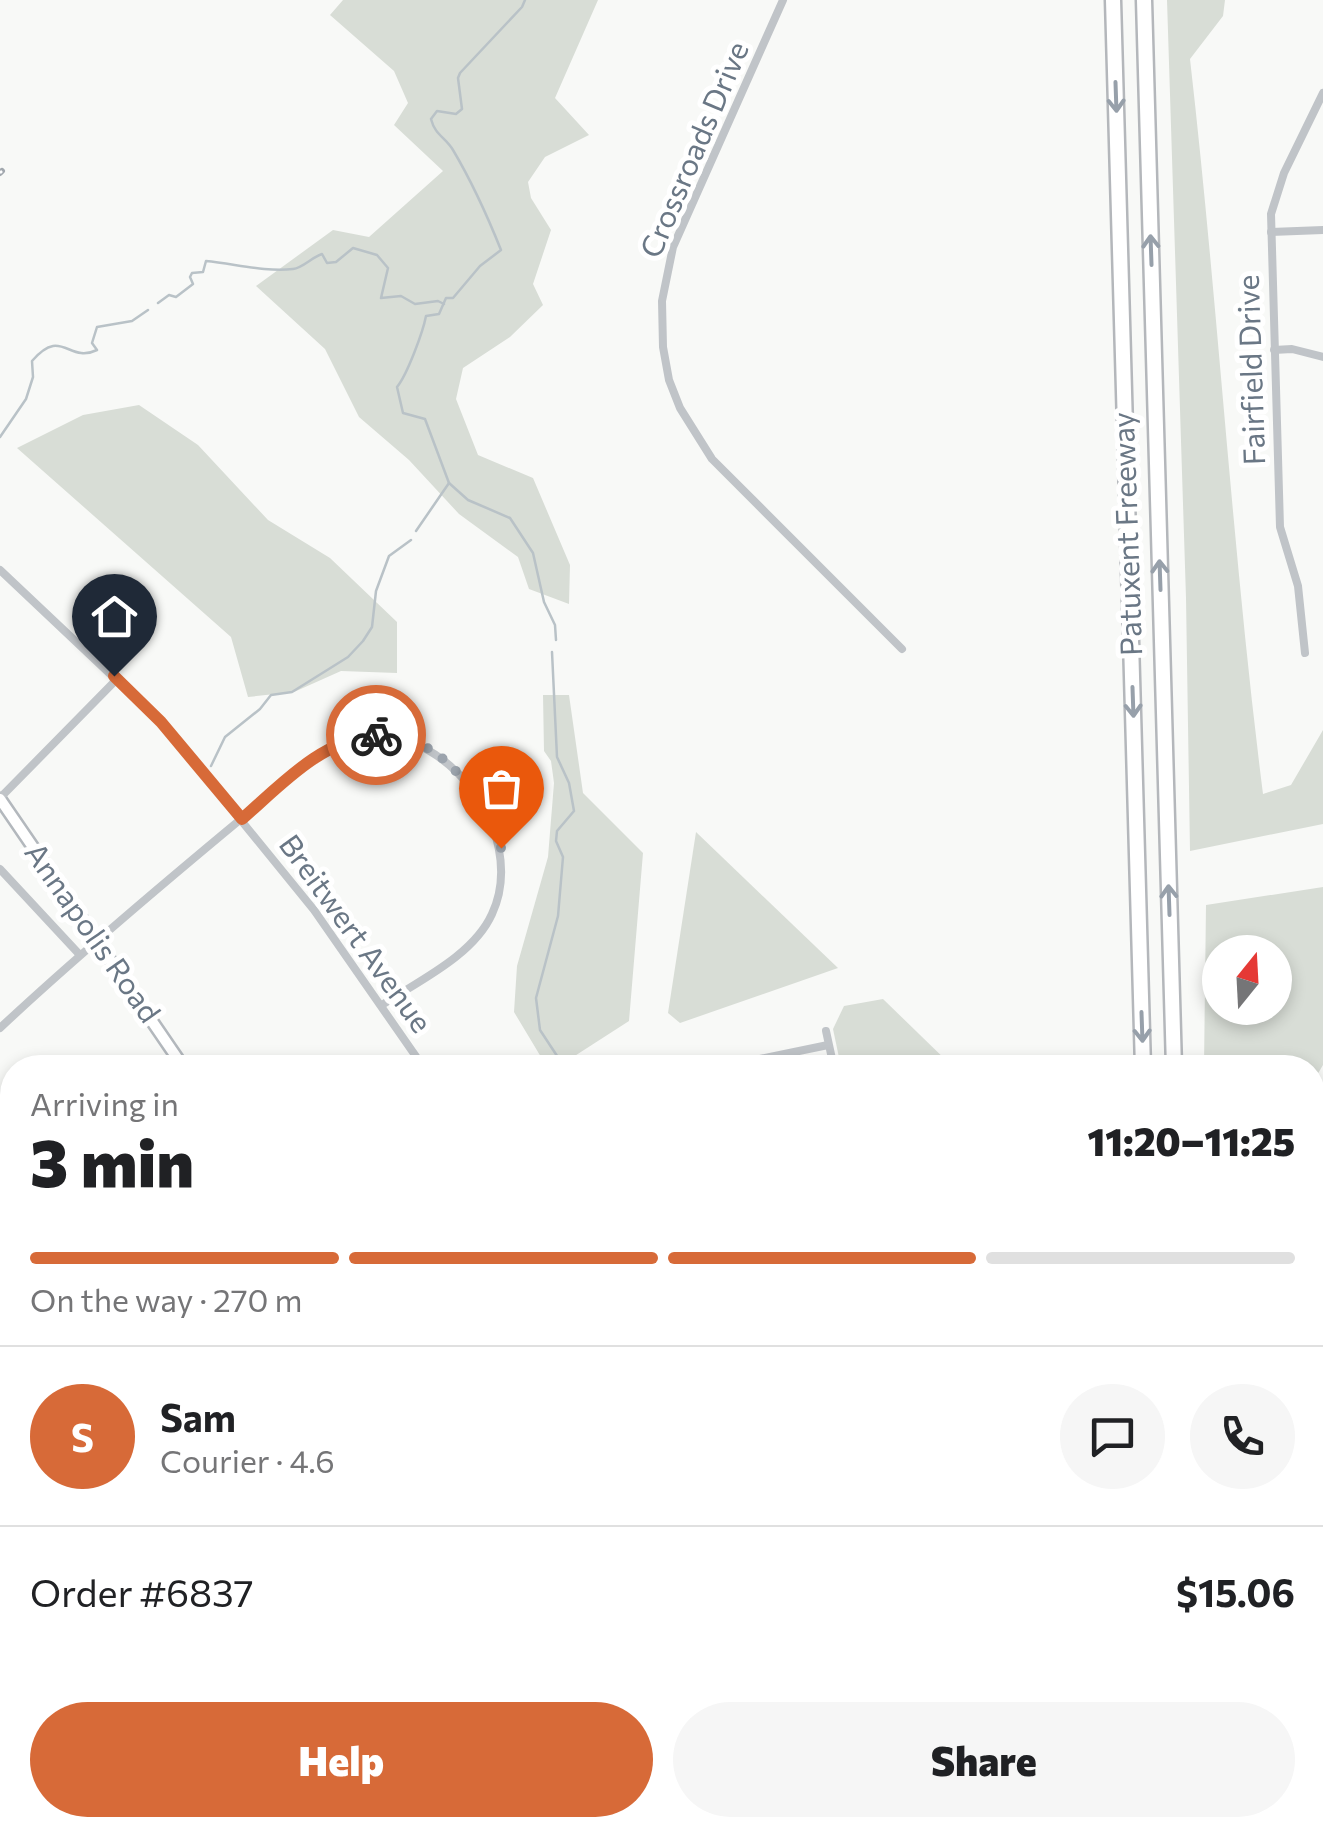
<!DOCTYPE html>
<meta charset="utf-8">
<style>
:root{--surface:#fff;--page:#f6f6f6;--text:#202124;--muted:#757577;--line:#e0e0e0;--accent:#d76a38}
body{margin:0;font-family:Commissioner,sans-serif;background:var(--page);color:var(--text);height:100vh;display:flex;flex-direction:column;font-size:38px;white-space:nowrap}
*{box-sizing:border-box;margin:0}
p{font-size:32px;color:var(--muted)}
.icon{flex:none;width:55px;height:55px;fill:none;stroke:currentColor;stroke-width:2;stroke-linecap:round;stroke-linejoin:round}
.map{position:relative;flex:1;overflow:hidden}
.details{position:absolute;left:0px;top:1055px;width:1325px;height:782px;display:flex;flex-direction:column;background:var(--surface);border-radius:40px 40px 0 0;box-shadow:0 5px 15px #0003}
.details>*{flex:none}
.needle{width:65px;rotate:18deg}
.buttons{position:absolute;left:1202px;top:935px;display:grid;gap:20px}
.buttons a{display:grid;place-items:center;width:90px;height:90px;border-radius:50%;background:var(--surface);box-shadow:0 5px 15px #0003;font-size:50px}
.pin{position:absolute;display:grid;place-items:center;width:85px;height:85px;color:#fff;margin:-102px -42px;border-radius:50% 50% 50% 0;rotate:-45deg;box-shadow:0 0 10px #0007}
.pin .icon{rotate:45deg}
.courier{position:absolute;display:grid;place-items:center;width:100px;height:100px;margin:-50px;border:8px solid #d76a38;border-radius:50%;background:#fff;color:#222;box-shadow:0 2px 12px #0007}
.summary em{font-style:normal;font-weight:800}
.summary div{display:flex;flex-direction:column-reverse}
.summary{display:flex;align-items:center;justify-content:space-between;height:170px;padding:0 30px}
h1{font-size:65px;font-weight:800;line-height:75px}
.bar{display:grid;grid-template-columns:repeat(4,1fr);gap:15px 10px;align-content:center;height:120px;padding:0 30px}
.bar i{height:12px;border-radius:8px;background:var(--line)}
.bar .active{background:var(--accent)}
.bar p{grid-column:span 4}
.line{display:flex;align-items:center;gap:25px;padding:0 30px;border-top:2px solid var(--line)}
.line div{flex:1}
.round{display:grid;place-items:center;flex:none;width:105px;height:105px;border-radius:52px;background:var(--page)}
.button{display:flex;gap:20px;margin-top:auto;padding:20px 30px}
.button a{flex:1;height:115px;border-radius:60px;background:var(--accent);color:#fff;font-size:40px;font-weight:800;line-height:115px;text-align:center}
.button a+a{background:var(--page);color:var(--text)}
.map>svg:first-child{display:block}
.built{fill:#e6e8e7}
.green{fill:#d8ddd6;fill-rule:evenodd}
.lines{fill:none;stroke-linecap:round;stroke-linejoin:round}
.stream{stroke:#b9c2c7;stroke-width:2.5}
.secondary-casing{stroke:#b3b8bd;stroke-width:15}
.motorway-casing{stroke:#b4b7bb;stroke-width:19}
.minor{stroke:#c0c4c8;stroke-width:8}
.tertiary{stroke:#c0c4c8;stroke-width:9}
.secondary{stroke:#fff;stroke-width:10}
.motorway{stroke:#fff;stroke-width:14}
.rail-casing{stroke:#a2a8ae;stroke-width:6}
.rail{stroke:#fff;stroke-width:2.5;stroke-dasharray:8;stroke-linecap:butt}
.oneway{stroke:#97a0aa}
.done{stroke:#9ca4ad;stroke-width:10;stroke-dasharray:0 18}
.route{stroke:#d76a38;stroke-width:12}
.labels{text-anchor:middle;stroke-width:10;stroke-linejoin:round;paint-order:stroke}
.street-label{font-size:30px;fill:#6a7785;stroke:#fff}
</style>
<div class="map">
<svg width="1323" height="1836" viewBox="0 0 1323 1836">
<rect width="100%" height="100%" fill="#f8f9f7"/>
<g class="built">
<path d="M506,1825H684L691,1836H524Z"/>
<path d="M725,1825H857L866,1836H733Z"/>
</g>
<g class="green">
<path d="M343,0H598L555,98L589,135L545,157L528,182L531,198L551,230L533,284L543,305L510,337L463,368L456,399L478,455L533,478L570,565L569,604L529,589L518,557L459,514L409,460L359,417L325,349L256,286L333,230L369,237L443,171L394,125L408,103L394,71L330,15Z"/>
<path d="M1167,0H1225L1223,16L1190,59C1218,303 1232,550 1263,794L1291,785L1323,730V824L1190,851L1186,598Z"/>
<path d="M139,405L198,445L268,520L330,558L397,622V673L341,671L294,692L248,697L231,637L17,448L83,415Z"/>
<path d="M543,695H569L583,793L643,853L629,1021L556,1068L547,1067L514,1012L517,966L548,857L554,783L551,761L544,751Z"/>
<path d="M696,832L838,968L680,1023L668,1013Z"/>
<path d="M1323,887V1065L1313,1082L1312,1068L1204,1067L1206,905ZM1220,952H1275V1008H1220Z"/>
<path d="M883,999L953,1067H841L833,1029L844,1006Z"/>
<path d="M1312,1420L1323,1430V1625L1313,1605Z"/>
<path d="M1141,1825L1144,1836H1066L1065,1826Z"/>
</g>
<g class="lines">
<g class="stream">
<path d="M525,0L522,7L460,73L458,78L462,109L456,114L437,111L431,119C435,135 445,137 453,150C472,182 487,215 501,250L480,266L453,298H446L439,314L426,316C423,332 407,375 397,387L403,413L425,419L449,483L468,500L510,518L533,553L544,602L555,625L556,640"/>
<path d="M158,303L169,295L176,297L193,284L190,277L192,273L203,272L206,261C236,264 265,272 293,269C303,268 312,257 322,254L327,263L336,262L353,248L377,255L388,268L381,298L401,296L415,304L438,301L444,304"/>
<path d="M0,437L26,399L33,377L32,361C62,326 68,364 97,350L92,343L97,327L132,321L148,310"/>
<path d="M416,531L449,483"/>
<path d="M552,652L557,757L569,783L574,811L557,831L556,841L563,857L558,916L536,998L540,1030L565,1068"/>
<path d="M211,766L225,737L260,709L271,695L292,692L348,657L363,641L372,627L376,591L389,556L411,540"/>
</g>
<defs>
<g id="secondary">
<path d="M0,799L184,1068"/>
<path d="M701,1825L708,1836"/>
</g>
<g id="motorway">
<path d="M1113,0L1143,1068"/>
<path d="M1144,0L1174,1068"/>
<path d="M1312,1661L1323,1679"/>
<path d="M1312,1719L1323,1734"/>
</g>
</defs>
<use href="#secondary" class="secondary-casing"/>
<use href="#motorway" class="motorway-casing"/>
<g class="minor">
<path d="M783,0L673,247L662,301L663,347L669,380L680,408L712,459L902,649"/>
<path d="M1271,232L1323,230"/>
<path d="M1274,350L1292,349L1323,357"/>
<path d="M0,570L161,722L314,910L424,1068"/>
<path d="M1305,653L1298,586L1280,527L1271,214L1284,173L1323,93"/>
<path d="M0,798L117,679"/>
<path d="M0,869L79,954"/>
<path d="M0,1028C78,955 159,887 241,819C274,792 309,750 351,739C442,715 530,832 492,914C473,956 418,981 382,1005"/>
<path d="M826,1031L834,1068"/>
<path d="M731,1065L828,1045"/>
<path d="M0,1564L12,1549"/>
<path d="M870,1825L878,1836"/>
<path d="M1017,1825L1025,1836"/>
<path d="M1159,1825L1161,1836"/>
<path d="M1279,1825L1287,1836"/>
<path d="M429,1836L436,1825"/>
</g>
<g class="tertiary">
<path d="M0,1444L12,1455"/>
<path d="M491,1825L509,1836"/>
</g>
<use href="#secondary" class="secondary"/>
<use href="#motorway" class="motorway"/>
<defs>
<path id="rail" d="M0,173L2,171"/>
</defs>
<use href="#rail" class="rail-casing"/>
<use href="#rail" class="rail"/>
</g>
<defs><path id="oneway-shaft" d="M-6 0H5M1.5-3L5.5 0L1.5 3" fill="none" stroke-width="1.6" stroke-linecap="round" stroke-linejoin="round" transform="scale(2.5)"/></defs>
<g class="oneway">
<use href="#oneway-shaft" transform="translate(1116 97) rotate(88)"/>
<use href="#oneway-shaft" transform="translate(1151 250) rotate(-92)"/>
<use href="#oneway-shaft" transform="translate(1160 575) rotate(-92)"/>
<use href="#oneway-shaft" transform="translate(1133 702) rotate(88)"/>
<use href="#oneway-shaft" transform="translate(1169 900) rotate(-92)"/>
<use href="#oneway-shaft" transform="translate(1142 1027) rotate(88)"/>
</g>
<g class="lines">
<path class="done" d="M376,735C392,737 407,738 422,745C458,763 490,810 501,848"/>
<path class="route" d="M114,676L161,722L242,819C281,785 321,740 376,735"/>
</g>
<g class="labels">
<g class="street-label">
<text transform="translate(695 150) rotate(-67)" y="10">Crossroads Drive</text>
<text transform="translate(1252 370) rotate(-92)" y="10">Fairfield Drive</text>
<text transform="translate(1128 534) rotate(-92)" y="10">Patuxent Freeway</text>
<text transform="translate(92 933) rotate(55)" y="10">Annapolis Road</text>
<text transform="translate(355 934) rotate(54)" y="10">Breitwert Avenue</text>
</g>
</g>
</svg>
<div class="buttons">
<a><svg class="needle" viewBox="-14 -14 28 28"><path d="M0-13l5 13h-10z" fill="#e53935"/><path d="M0 13l5-13h-10z" fill="#757577"/></svg></a>
</div>
<div class="pin" style="left:501px;top:848px;background:#ea580c"><svg class="icon" aria-label="bag" viewBox="0 0 24 24"><path d="M5 8h14l-1 12H6zM9 8a3 3 0 0 1 6 0"/></svg></div>
<div class="pin" style="left:114px;top:676px;background:#1f2937"><svg class="icon" aria-label="home" viewBox="0 0 24 24"><path d="M3 11l9-7 9 7M6 9v11h12V9"/></svg></div>
<div class="courier" style="left:376px;top:735px"><svg class="icon" aria-label="bike" viewBox="0 0 24 24"><circle cx="6" cy="16" r="4"/><circle cx="18" cy="16" r="4"/><path d="M6 16l4-8h5l3 8M10 8l3 8H6M13 5h3"/></svg></div>
<section class="details">
<div class="summary"><div><h1>3 min</h1><p>Arriving in</p></div><em>11:20–11:25</em></div>
<div class="bar"><i class="active"></i><i class="active"></i><i class="active"></i><i></i><p>On the way · 270 m</p></div>
<div class="line" style="height:180px"><b class="round" style="background:var(--accent);color:#fff">S</b><div><b>Sam</b><p>Courier · 4.6</p></div><a class="round"><svg class="icon" aria-label="chat" viewBox="0 0 24 24"><path d="M4 5h16v11H9l-5 4z"/></svg></a><a class="round"><svg class="icon" aria-label="phone" viewBox="0 0 24 24"><path d="M5 4h4l2 5-3 2q2 4 5 5l2-3 5 2v4C11 20 4 13 5 4z"/></svg></a></div>
<div class="line" style="height:130px"><div>Order #6837</div><b>$15.06</b></div>
<div class="button"><a>Help</a><a>Share</a></div>
</section>
</div>
